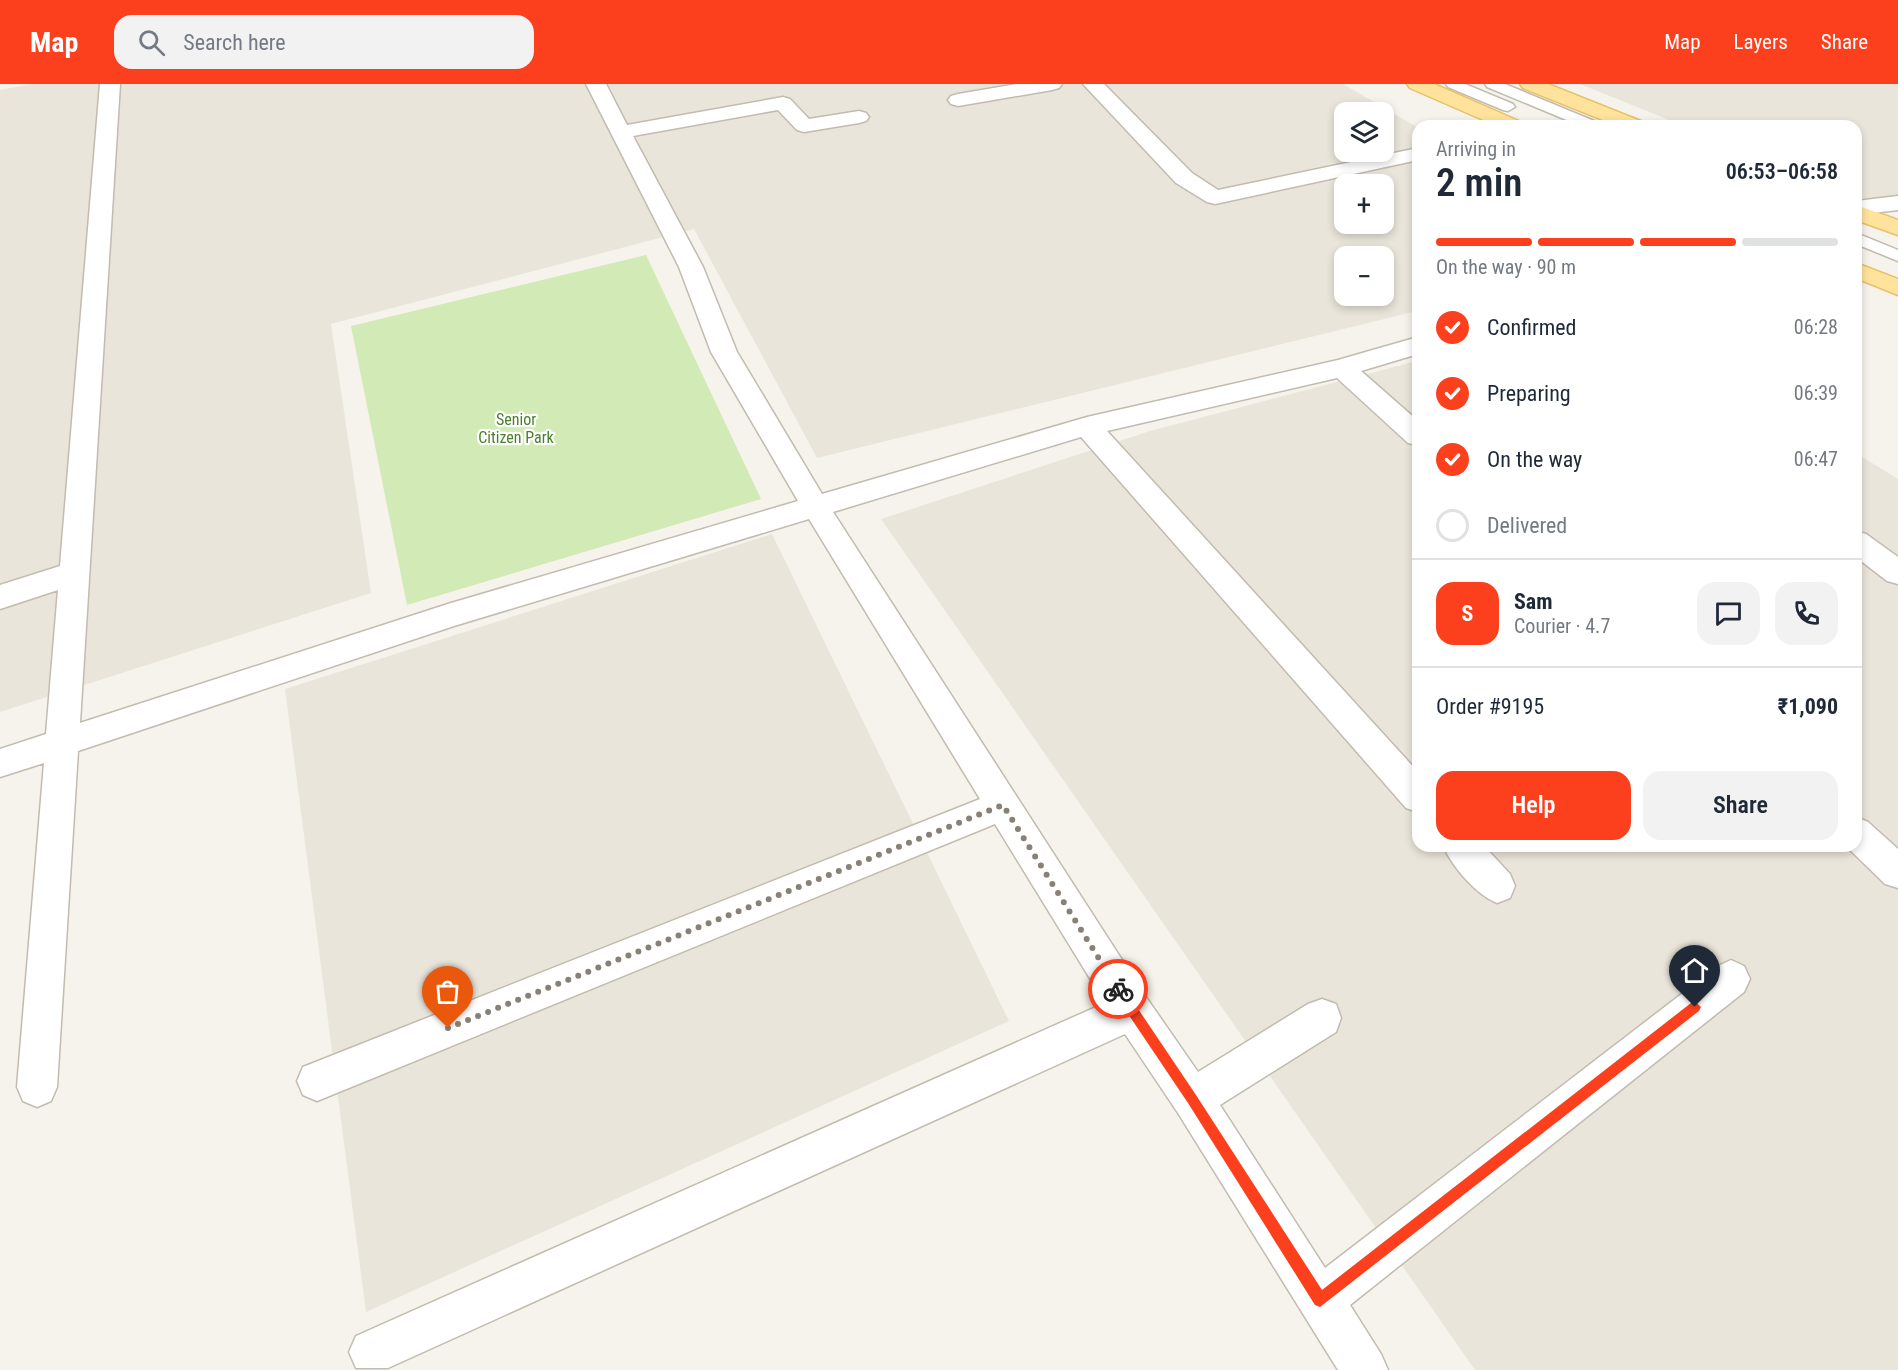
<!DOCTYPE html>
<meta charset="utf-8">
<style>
:root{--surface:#fff;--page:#f2f2f3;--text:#1f2937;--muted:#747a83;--line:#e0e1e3;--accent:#fc3f1d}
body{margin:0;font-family:"Roboto Condensed",sans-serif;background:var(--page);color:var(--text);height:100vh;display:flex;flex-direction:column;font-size:22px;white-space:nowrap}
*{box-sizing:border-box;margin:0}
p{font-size:20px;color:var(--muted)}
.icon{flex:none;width:33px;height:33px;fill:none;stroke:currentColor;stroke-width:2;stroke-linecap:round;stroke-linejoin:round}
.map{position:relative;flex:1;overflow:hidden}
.panel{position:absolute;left:1412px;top:36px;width:450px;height:732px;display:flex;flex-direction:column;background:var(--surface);border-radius:18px;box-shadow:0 3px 9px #0003}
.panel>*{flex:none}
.tools{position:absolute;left:1334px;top:18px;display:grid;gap:12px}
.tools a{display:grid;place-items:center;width:60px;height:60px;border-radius:12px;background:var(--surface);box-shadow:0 3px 9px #0003;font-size:30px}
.pin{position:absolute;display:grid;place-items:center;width:51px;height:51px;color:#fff;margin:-62px -26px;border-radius:50% 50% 50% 0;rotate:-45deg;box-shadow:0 0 6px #0007}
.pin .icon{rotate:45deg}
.courier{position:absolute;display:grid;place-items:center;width:60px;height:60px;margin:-30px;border:4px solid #fc3f1d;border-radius:50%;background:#fff;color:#222;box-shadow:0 2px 8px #0007}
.head em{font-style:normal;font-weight:600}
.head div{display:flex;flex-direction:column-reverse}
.head{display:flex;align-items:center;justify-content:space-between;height:102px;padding:0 24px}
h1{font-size:39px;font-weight:600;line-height:45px}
.bar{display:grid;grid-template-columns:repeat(4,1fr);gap:9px 6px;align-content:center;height:72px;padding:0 24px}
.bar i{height:8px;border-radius:4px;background:var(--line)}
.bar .active{background:var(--accent)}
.bar p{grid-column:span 4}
.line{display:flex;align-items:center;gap:15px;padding:0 24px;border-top:2px solid var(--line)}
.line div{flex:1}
.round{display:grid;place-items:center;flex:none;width:63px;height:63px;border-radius:18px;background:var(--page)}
ol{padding:0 24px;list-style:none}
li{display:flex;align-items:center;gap:18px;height:66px}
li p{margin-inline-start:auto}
li .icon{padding:6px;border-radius:50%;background:var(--accent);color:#fff;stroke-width:4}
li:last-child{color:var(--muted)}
li i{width:33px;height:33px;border:3px solid var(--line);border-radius:50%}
.button{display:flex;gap:12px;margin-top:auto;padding:12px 24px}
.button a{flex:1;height:69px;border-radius:18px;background:var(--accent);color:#fff;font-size:24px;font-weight:600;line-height:69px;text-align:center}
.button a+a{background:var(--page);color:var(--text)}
header{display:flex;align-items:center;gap:36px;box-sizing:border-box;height:84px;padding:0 30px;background:var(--accent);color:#fff}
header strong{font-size:28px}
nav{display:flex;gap:33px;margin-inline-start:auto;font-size:21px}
.search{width:420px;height:54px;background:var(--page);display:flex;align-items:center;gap:15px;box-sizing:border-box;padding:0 21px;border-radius:18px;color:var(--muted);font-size:22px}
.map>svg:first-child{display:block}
.residential{fill:#eae5da;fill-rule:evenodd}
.green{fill:#d2eab5}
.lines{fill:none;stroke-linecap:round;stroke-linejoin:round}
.lane-casing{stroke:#c2bbae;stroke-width:3}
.street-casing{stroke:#c2bbae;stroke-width:3}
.primary-casing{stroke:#e6c16a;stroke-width:3}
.lane{fill:#fff;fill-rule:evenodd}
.street{fill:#fff;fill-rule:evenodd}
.primary{fill:#ffe39c;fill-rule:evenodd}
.route{fill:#fc3f1d}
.done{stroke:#878178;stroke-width:6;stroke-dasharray:0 10.8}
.labels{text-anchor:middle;stroke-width:4.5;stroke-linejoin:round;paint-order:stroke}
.park-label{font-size:16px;fill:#4a7f2a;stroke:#fff}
</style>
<header>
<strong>Map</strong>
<div class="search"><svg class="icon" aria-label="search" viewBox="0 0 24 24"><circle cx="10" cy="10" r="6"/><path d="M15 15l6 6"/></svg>Search here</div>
<nav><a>Map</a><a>Layers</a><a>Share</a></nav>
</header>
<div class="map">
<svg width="1898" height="1286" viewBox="0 0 1898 1286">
<rect width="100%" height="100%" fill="#f6f3ec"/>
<g class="residential">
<path d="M32,0H1343L1417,43V227L817,374L694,145L331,240L371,509L0,628V6ZM1344,28H1383V68H1344ZM1344,100H1383V140H1344ZM1344,172H1383V212H1344Z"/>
<path d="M1580,0H1898V128L1856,111V42H1684Z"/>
<path d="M1417,277L1418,762H1856V369L1898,395V1286H1475L881,435L1150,347Z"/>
<path d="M772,450L1009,937L366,1228L285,605Z"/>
</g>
<path class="green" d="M646,171L761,415L407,521L351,242Z"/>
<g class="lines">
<defs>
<g id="lane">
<path d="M1446,0H1465L1513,20L1515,23L1508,27L1503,26L1448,3Z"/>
<path d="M1485,0H1505L1599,39L1602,42H1581L1487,3Z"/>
<path d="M1856,149L1898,166V177L1856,160Z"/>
</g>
<g id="street">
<path d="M100,0H120L80,639L451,519L798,417L711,268L679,183L586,0H606L627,41L783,13L790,15L809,35L859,27L866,29L869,33L866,37L859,39L804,48L797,46L778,26L633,52L703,183L737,268L822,410L1087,333L1338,276L1418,253V270L1361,287L1418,337V361L1408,359L1337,294L1107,347L1418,688V728L1406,724L1081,353L833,428L1146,913L1198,988L1308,920L1322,915L1336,920L1341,934L1336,948L1220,1021L1325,1184L1718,882L1731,876L1744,882L1750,895L1744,908L1350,1221L1381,1270L1388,1286H1338L1178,1029L1125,950L388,1284H356L349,1268L356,1252L1105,919L995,740L317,1017L303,1011L297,997L303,983L980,715L809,435L454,542L78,667L57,1003L51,1017L37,1023L23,1017L17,1003L44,679L0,693V665L46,650L58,506L0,525V501L60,482Z"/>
<path d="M1017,0H1062L1059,4L1052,6L958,22L951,20L948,16L951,12L958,10Z"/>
<path d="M1083,0H1104L1192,89L1218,106L1418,64V76L1215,120L1207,118L1176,99Z"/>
<path d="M1898,112V126L1856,131V117Z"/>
<path d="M1856,447L1866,450L1898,473V500L1887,497L1856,473Z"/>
<path d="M1856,733L1868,738L1898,765V804L1885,800L1846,762H1856Z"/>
<path d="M1443,762H1484L1510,790L1515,802L1510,814L1497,819C1475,810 1453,783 1443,762Z"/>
</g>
<g id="primary">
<path d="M1407,0H1434L1521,38L1524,42H1497L1410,4Z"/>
<path d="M1520,0H1548L1643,38L1646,42H1618L1523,4Z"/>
<path d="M1856,121L1898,136V151L1856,136Z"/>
<path d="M1856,179L1898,195V211L1856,194Z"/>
</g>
</defs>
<use href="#lane" class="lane-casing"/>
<use href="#street" class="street-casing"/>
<use href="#primary" class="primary-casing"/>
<use href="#lane" class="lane"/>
<use href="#street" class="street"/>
<use href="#primary" class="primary"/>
</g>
<path class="route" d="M1118,899L1122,901L1196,1011L1322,1206L1691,919L1695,917L1701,923L1699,927L1320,1223L1315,1221L1188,1019L1114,909V901Z"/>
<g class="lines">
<path class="done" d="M448,944L1003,721L1118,905"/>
</g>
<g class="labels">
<g class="park-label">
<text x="516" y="341">Senior<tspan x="516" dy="18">Citizen Park</tspan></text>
</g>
</g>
</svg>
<div class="tools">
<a><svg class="icon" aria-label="layers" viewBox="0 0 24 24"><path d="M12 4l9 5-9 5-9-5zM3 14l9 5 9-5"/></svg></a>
<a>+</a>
<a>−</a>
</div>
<div class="pin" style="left:448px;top:944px;background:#ea580c"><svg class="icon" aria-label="bag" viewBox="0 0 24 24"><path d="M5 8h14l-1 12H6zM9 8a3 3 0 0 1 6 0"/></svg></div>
<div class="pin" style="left:1695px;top:923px;background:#1f2937"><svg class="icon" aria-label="home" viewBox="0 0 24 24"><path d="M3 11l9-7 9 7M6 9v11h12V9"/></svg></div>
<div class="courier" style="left:1118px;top:905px"><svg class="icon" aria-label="bike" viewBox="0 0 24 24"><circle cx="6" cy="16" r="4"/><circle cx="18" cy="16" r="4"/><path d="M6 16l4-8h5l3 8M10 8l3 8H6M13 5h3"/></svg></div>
<section class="panel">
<div class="head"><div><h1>2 min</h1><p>Arriving in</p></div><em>06:53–06:58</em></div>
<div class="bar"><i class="active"></i><i class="active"></i><i class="active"></i><i></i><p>On the way · 90 m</p></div>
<ol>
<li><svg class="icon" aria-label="check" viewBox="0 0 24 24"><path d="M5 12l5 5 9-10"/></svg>Confirmed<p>06:28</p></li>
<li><svg class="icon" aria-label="check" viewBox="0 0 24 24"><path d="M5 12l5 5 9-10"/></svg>Preparing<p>06:39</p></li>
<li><svg class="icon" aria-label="check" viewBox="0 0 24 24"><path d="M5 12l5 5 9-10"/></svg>On the way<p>06:47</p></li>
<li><i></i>Delivered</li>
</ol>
<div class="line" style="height:108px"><b class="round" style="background:var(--accent);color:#fff">S</b><div><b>Sam</b><p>Courier · 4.7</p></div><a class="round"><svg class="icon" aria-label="chat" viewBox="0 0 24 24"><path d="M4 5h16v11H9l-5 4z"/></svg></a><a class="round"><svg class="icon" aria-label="phone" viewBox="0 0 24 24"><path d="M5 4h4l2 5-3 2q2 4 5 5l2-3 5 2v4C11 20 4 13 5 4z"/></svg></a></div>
<div class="line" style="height:78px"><div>Order #9195</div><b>₹1,090</b></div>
<div class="button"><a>Help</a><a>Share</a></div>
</section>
</div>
